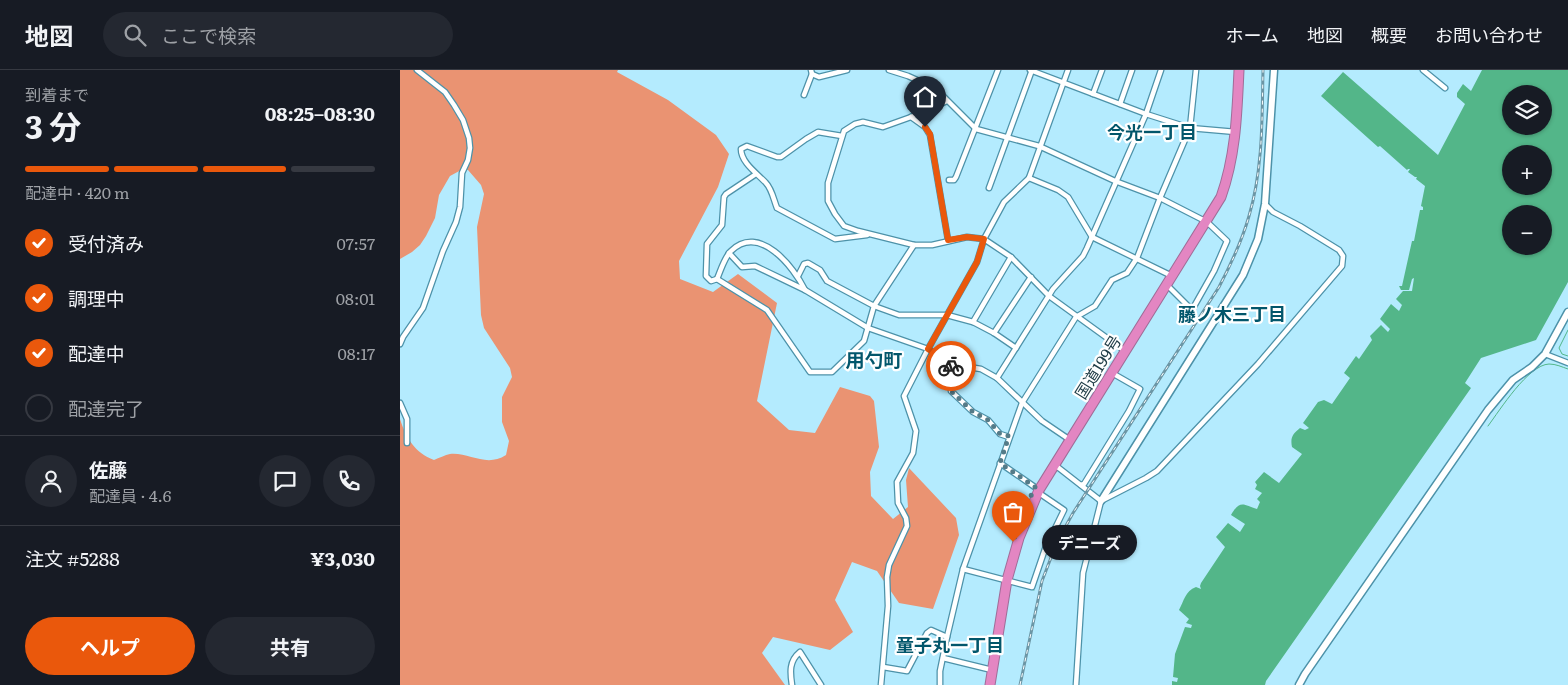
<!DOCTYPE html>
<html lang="ja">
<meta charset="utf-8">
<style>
:root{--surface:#171b24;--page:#242831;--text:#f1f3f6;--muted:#9ea1a6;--line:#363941;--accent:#ea580c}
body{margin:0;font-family:Literata,"Noto Sans JP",serif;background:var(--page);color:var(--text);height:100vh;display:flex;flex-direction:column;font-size:19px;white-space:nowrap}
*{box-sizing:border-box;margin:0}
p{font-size:16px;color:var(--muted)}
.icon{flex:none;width:28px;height:28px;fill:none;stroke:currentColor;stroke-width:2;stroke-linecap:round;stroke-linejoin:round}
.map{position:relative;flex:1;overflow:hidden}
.side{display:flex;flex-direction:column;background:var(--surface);width:400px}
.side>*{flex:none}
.controls{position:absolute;left:1102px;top:15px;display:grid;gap:10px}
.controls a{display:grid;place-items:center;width:50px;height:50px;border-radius:50%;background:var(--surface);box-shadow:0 1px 4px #0004;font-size:25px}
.pin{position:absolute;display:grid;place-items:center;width:42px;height:42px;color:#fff;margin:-51px -21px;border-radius:50% 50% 50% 0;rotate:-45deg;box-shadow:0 0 5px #0007}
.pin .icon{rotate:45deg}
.courier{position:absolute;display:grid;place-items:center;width:50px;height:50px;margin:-25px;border:4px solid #ea580c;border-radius:50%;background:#fff;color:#222;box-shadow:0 1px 6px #0007}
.bubble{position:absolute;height:35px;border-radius:18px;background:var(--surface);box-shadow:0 1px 4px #0004;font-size:16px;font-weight:700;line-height:35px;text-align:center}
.head em{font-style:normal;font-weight:700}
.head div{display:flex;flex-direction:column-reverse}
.head{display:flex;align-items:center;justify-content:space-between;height:85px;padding:0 25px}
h1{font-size:32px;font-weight:700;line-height:38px}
.bar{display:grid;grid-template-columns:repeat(4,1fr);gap:8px 5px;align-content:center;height:60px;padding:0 25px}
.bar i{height:6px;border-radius:4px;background:var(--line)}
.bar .selected{background:var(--accent)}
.bar p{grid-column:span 4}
.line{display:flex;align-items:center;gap:12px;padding:0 25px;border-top:1px solid var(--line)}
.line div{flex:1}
.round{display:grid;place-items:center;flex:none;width:52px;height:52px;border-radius:26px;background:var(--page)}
ol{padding:0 25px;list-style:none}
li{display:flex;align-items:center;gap:15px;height:55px}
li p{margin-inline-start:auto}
li .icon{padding:5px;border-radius:50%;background:var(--accent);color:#fff;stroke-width:4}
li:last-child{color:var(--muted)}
li i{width:28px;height:28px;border:2px solid var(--line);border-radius:50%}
.primary-button{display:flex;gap:10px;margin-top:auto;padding:10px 25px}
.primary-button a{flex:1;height:58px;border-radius:30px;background:var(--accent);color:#fff;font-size:20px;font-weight:700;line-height:58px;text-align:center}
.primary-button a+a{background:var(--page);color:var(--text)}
header{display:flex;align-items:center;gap:30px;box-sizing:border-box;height:70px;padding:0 25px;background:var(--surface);border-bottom:1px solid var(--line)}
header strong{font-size:24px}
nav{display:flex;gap:28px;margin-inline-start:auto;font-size:18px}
.search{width:350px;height:45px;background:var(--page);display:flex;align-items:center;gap:12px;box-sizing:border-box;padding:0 18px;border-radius:28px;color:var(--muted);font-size:19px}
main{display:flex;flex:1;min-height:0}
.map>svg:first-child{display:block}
.forest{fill:#ea9372}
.water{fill:#53b689;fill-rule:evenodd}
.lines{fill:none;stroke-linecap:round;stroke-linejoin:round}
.stream{stroke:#53b689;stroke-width:1}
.street-casing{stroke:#4d92a9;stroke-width:7}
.secondary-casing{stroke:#4d92a9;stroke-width:9}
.highway-casing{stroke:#9f6d98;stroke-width:11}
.street{stroke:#fff;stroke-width:4.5}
.secondary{stroke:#fff;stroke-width:6}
.highway{stroke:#e386c2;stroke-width:9}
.rail-casing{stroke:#6c96a5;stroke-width:3}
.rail{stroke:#fff;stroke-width:1;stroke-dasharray:4;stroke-linecap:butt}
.done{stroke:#557b88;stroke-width:5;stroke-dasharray:0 9}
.route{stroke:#ea580c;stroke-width:6}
.labels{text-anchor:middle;stroke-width:4.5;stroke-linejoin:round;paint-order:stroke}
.street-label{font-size:16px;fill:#223f49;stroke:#fff}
.neighbourhood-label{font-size:18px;font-weight:bold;fill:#02566b;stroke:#fff}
.quarter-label{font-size:19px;font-weight:bold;fill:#02566b;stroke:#fff}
</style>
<header>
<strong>地図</strong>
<div class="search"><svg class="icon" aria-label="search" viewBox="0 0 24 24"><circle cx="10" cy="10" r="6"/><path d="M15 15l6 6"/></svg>ここで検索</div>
<nav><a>ホーム</a><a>地図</a><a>概要</a><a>お問い合わせ</a></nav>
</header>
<main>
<section class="side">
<div class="head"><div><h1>3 分</h1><p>到着まで</p></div><em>08:25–08:30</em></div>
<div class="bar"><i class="selected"></i><i class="selected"></i><i class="selected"></i><i></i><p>配達中 · 420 m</p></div>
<ol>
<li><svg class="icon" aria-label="check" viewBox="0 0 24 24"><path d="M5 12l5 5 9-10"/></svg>受付済み<p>07:57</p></li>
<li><svg class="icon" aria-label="check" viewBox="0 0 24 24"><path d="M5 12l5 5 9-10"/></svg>調理中<p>08:01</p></li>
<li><svg class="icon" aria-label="check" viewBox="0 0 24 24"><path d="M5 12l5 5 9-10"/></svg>配達中<p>08:17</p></li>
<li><i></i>配達完了</li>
</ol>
<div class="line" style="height:90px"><a class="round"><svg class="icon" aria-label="person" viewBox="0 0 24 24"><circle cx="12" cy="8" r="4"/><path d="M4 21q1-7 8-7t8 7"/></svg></a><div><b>佐藤</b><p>配達員 · 4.6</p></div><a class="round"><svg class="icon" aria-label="chat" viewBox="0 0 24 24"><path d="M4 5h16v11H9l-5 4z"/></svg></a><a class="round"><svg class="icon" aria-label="phone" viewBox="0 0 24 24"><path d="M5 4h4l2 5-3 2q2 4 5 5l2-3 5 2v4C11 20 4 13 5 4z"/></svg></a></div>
<div class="line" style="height:65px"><div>注文 #5288</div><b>¥3,030</b></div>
<div class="primary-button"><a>ヘルプ</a><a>共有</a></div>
</section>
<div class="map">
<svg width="1168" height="615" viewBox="0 0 1168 615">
<rect width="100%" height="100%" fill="#b4ebfe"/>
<path class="forest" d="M0,0H218L217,2L268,30L316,65L329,84L318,117L279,191L280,209L313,222L338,204L377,233L357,331L389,360L415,363L440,317L470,326L474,331L479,377L470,402L471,426L493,449L508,437L506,410L509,398L556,448L559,465L533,539L499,533L477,501L452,492L435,530L453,562L430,580L373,567L362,583L385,615H0V349C6,368 15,383 34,390C39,388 45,385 50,384C69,382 86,398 106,385L109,371L102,352V327L112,307L110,298L84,258L81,245L77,157L84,124L81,115L68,100L63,99L50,106L39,125L35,148L26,166L20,175L12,182L0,189Z"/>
<path class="water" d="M1082,0H1168V212L1136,270L1081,288L1065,313L1071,318L866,611L865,615H772V611L777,612L778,608L773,607L775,584L785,557L791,558L792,555L786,553L789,549L779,540C784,531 785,521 796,517L801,519L800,516L801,513L825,477L816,467L828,453L840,462L845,454L831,445C840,429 844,435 857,439L860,432L857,429L862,423L855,419L857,415L855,412L864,402L879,413L902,384L892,377C890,367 893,364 900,358L905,360L909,358L903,353L918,332L924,330L932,334L950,308L944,303L956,286L959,289L972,270L970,266L981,255L988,262L990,259L980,249L991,234L999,241L1002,235L996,229L1003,221H1012L1014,208L1012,209L1009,220H1001L999,216H1002L1012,171H1014L1020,140H1023V137L1021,136L1025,116L1016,109L1017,107H1015L1008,102L1010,99H1008L1007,100L980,76L978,77L921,26L943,2L1038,85L1065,34L1057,27V23L1063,14L1071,21ZM1111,24H1144V56H1111ZM1111,84H1144V116H1111ZM1111,144H1144V176H1111Z"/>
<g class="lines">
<g class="stream">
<path d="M1168,260L1159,278L1162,284L1168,286"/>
<path d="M1088,356C1100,340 1128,295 1149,294C1156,294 1162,297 1168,299"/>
<path d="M618,516L634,520"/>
</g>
<defs>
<g id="street">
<path d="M489,0L508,6L535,18L576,59L639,76L715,111L760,128L807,152L827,171L814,201L792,240L767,215"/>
<path d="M630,0L746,44L790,58L836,62"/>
<path d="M1023,0L1045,18"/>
<path d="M412,4L419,7L447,0"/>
<path d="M693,24L702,0"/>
<path d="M404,25L412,4L411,0"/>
<path d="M547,31L511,47L483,57L463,52L455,54L444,61L428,113V131L435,144L444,156L458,161L514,175H532L567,167L584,169L611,187L649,226L725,281"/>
<path d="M720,34L732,0"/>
<path d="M511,47L525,57L530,65L548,170"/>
<path d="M442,66L418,62L406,69L381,87H377L347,76L341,79C341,93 358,104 366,113C372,119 374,131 377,138L435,169L467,165"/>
<path d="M356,104L326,124L324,127L322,155L307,174L306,206L311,211L317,209L367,240L410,302H432L464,271L474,236L514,175"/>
<path d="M629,108L658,120L668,127L692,167L772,206"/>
<path d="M549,110H554L556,107L598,0"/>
<path d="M589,118L632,0"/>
<path d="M329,183L342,197L355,196L405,220L468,258L528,279L551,294L581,299L597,308L642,351L670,370"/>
<path d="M398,206L404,194L408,193L420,200L427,211L474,236L499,245H547L573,252L594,263L616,278"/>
<path d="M317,209C321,200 324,188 331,181C359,153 394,197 405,220"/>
<path d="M573,252L611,187"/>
<path d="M594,263L631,207"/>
<path d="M0,274L3,267L23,238L43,181L56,152L60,137L62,103L68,90L70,78L69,68L63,50L54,35L45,22L17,0"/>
<path d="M1145,284L1168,293"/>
<path d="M551,294V321L573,342L588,350L600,364L609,367"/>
<path d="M597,308L653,219L683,186L687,178L746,44L761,0"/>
<path d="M0,333L7,349V373"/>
<path d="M600,393L639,420"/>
<path d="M655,395L701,431"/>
<path d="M681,415L684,414L729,341L740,319L712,303"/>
<path d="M701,431L746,408L757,401L858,294L942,196L943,186L939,180L900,156L873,142L865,134"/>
<path d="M563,499L632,517L645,479L664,440L639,423"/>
<path d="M543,588L592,600"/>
<path d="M483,597L507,601L527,563L531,560L547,567"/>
<path d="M392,615C390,602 389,591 400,582L421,615"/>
<path d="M481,615L488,536L487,507L489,495L507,456L506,448L498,433L497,412L513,383L516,361L504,326L528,279L577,192L584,169L604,132L629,108L668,0"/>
<path d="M540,615V601L547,567L563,499L622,333L676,247L695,236L712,210L727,203L737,188L760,128L790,58L796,0"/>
<path d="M676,615L683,503L701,431"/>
</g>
<g id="secondary">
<path d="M701,431L843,205L858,169L865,134L874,0"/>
<path d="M899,615L905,604L1088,340L1113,310L1132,297L1145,284L1168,242"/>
</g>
<path id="highway" d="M590,615L607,510L619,468L639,420L821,127C836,85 837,43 839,0"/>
</defs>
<use href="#street" class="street-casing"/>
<use href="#secondary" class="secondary-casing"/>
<use href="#highway" class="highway-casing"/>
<use href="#street" class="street"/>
<use href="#secondary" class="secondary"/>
<use href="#highway" class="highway"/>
<defs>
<path id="rail" d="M620,615L642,511L657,472L673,443L819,217C831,194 842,171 849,146C863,99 862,49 863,0"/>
</defs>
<use href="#rail" class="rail-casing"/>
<use href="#rail" class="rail"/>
</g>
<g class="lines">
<path class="done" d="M551,296V321L573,342L588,350L600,364L609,366L600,393L635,417L622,445L613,472"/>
<path class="route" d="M525,57L530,64L548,170L567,167L584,169L577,192L528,279L551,294V296"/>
</g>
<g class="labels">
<g class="street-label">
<text transform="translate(698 297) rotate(-58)" y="6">国道199号</text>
</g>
<g class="neighbourhood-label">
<text x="752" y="69">今光一丁目</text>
<text x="832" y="251">藤ノ木三丁目</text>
<text x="550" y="582">童子丸一丁目</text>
</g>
<g class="quarter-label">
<text x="474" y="297">用勺町</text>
</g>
</g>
</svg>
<div class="controls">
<a><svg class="icon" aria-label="layers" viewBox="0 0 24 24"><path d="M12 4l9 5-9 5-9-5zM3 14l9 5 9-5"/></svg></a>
<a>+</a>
<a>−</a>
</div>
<div class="pin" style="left:613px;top:472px;background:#ea580c"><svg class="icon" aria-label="bag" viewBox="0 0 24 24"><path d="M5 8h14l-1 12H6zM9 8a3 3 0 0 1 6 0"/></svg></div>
<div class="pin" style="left:525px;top:57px;background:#1f2937"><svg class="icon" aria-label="home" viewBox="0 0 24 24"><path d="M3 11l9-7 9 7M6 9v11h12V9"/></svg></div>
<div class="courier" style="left:551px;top:296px"><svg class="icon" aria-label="bike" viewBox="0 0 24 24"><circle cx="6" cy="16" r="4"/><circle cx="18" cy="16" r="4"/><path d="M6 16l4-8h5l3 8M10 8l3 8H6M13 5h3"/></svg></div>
<div class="bubble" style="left:642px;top:455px;width:95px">デニーズ</div>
</div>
</main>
